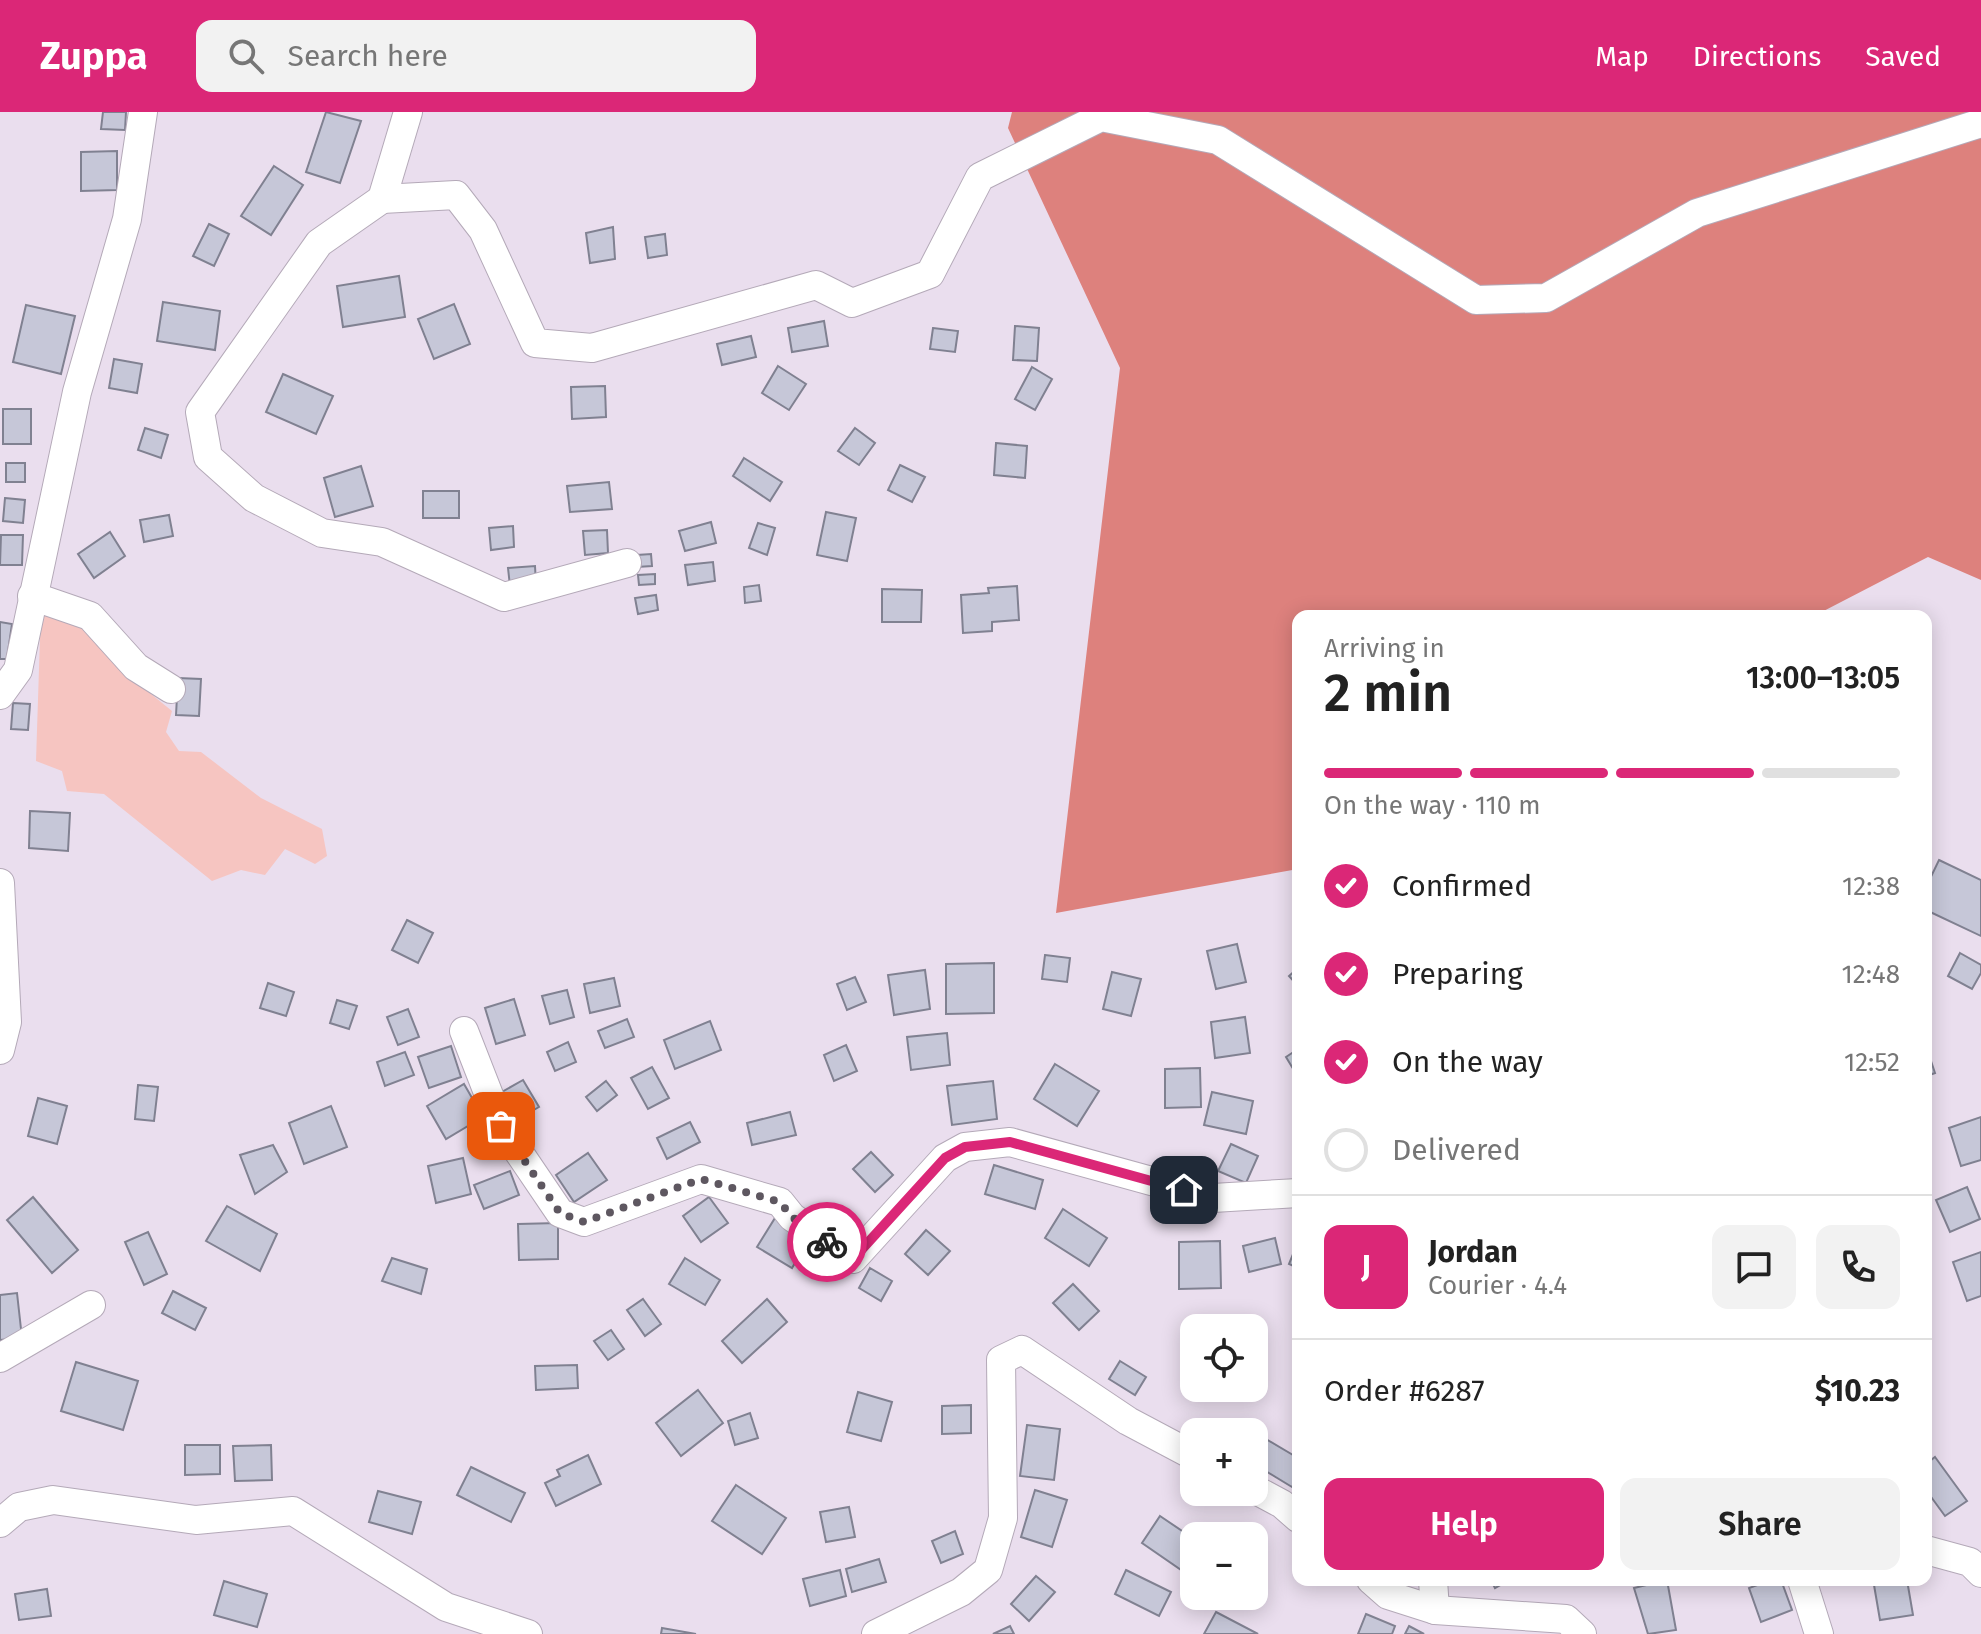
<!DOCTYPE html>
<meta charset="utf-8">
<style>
:root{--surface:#fff;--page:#f2f2f2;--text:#222;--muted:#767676;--line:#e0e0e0;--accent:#db2777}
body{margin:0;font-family:"Fira Sans",sans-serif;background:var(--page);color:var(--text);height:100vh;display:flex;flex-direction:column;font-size:30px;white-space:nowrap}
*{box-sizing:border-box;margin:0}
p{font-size:26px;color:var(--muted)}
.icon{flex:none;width:44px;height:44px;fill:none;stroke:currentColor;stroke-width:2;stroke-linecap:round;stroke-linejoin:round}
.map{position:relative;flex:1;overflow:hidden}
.side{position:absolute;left:1292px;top:498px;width:640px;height:976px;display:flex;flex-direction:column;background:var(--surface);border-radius:16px;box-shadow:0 4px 20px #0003}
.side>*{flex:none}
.buttons{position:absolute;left:1180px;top:1202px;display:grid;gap:16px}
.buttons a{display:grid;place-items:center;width:88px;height:88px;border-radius:16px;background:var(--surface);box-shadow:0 4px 20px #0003;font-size:40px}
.pin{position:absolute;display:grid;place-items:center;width:68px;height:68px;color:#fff;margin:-34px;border-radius:16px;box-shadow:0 4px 12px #0006}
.courier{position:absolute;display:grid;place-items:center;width:80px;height:80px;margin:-40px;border:6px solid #db2777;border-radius:50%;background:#fff;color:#222;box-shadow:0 2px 10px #0007}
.head em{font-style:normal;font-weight:600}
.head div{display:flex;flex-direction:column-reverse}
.head{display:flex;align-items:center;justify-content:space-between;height:136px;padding:0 32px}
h1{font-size:52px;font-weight:600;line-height:60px}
.bar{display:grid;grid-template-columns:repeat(4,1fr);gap:12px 8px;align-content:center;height:96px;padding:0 32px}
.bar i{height:10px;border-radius:6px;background:var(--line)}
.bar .active{background:var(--accent)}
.bar p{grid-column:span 4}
.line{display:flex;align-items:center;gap:20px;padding:0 32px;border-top:2px solid var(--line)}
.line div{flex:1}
.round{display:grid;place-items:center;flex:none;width:84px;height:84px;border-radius:16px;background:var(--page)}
ol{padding:0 32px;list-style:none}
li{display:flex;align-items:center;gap:24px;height:88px}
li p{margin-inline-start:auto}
li .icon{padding:8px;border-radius:50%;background:var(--accent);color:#fff;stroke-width:4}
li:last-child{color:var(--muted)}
li i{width:44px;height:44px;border:4px solid var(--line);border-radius:50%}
.action{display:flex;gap:16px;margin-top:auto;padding:16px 32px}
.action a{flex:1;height:92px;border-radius:16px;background:var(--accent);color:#fff;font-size:32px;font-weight:600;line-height:92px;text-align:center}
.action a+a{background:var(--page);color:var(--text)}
header{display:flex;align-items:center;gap:48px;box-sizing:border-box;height:112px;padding:0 40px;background:var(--accent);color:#fff}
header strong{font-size:38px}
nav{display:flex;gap:44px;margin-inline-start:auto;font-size:28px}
.search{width:560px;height:72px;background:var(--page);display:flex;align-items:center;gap:20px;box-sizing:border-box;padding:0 28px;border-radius:16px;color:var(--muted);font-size:30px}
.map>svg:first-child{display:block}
.green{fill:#f6c5c1}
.forest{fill:#dd817d}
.building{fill:#c6c7d8;stroke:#808191;stroke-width:2}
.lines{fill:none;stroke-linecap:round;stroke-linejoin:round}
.minor-casing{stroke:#b4a9b8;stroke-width:30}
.minor{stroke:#fff;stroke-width:28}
.done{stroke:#5e5760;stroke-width:8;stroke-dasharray:0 14.4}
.route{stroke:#db2777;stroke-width:10}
</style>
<header>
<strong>Zuppa</strong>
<div class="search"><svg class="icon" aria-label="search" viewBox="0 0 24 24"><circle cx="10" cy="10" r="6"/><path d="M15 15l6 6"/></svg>Search here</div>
<nav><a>Map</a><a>Directions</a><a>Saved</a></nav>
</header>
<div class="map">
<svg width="1981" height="1522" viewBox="0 0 1981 1522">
<rect width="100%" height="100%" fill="#eadeee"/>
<path class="green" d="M41,495L85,511L119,556L172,599L166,620L179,639L201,640L261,686L322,717L327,744L315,752L285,737L265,763L241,758L212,769L104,682L67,679L62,659L36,649Z"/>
<path class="forest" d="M1012,0H1981V468L1928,445L1814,504H1298V757L1056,801L1120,256L1008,16Z"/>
<g class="building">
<path d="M103,0H126L125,18L101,17Z"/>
<path d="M326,0L361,9L340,71L306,60Z"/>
<path d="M117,39V78L81,79V40Z"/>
<path d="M274,54L303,73L271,123L241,104Z"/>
<path d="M209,112L229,122L214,154L193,144Z"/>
<path d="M613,115L615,147L590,151L586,121Z"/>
<path d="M665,122L667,143L648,146L645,125Z"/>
<path d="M399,164L405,205L343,215L337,174Z"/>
<path d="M163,190L220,199L215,238L157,229Z"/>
<path d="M454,192L470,232L434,247L418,207Z"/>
<path d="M26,193L75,204L61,262L13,250Z"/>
<path d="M824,209L828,234L792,240L788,216Z"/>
<path d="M1015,214L1039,216L1037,249L1013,248Z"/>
<path d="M933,216L958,219L955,240L930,237Z"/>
<path d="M751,224L756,245L722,253L717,232Z"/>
<path d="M114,247L142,252L137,281L109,276Z"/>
<path d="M778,254L806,272L789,298L762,281Z"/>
<path d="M1032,255L1052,267L1035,298L1015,287Z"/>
<path d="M283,262L333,284L316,322L266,300Z"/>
<path d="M605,274L606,305L572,307L571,275Z"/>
<rect x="3" y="297" width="28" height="35"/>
<path d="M145,316L168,323L161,346L138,338Z"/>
<path d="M855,316L875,331L859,353L838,339Z"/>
<path d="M996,331L1027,334L1025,366L994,363Z"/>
<path d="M744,346L782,370L770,389L733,364Z"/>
<rect x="6" y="351" width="19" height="19"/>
<path d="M900,353L925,365L912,390L888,378Z"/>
<path d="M361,354L373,394L335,405L324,366Z"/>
<path d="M609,370L612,397L570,400L567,374Z"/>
<rect x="423" y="379" width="36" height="27"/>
<path d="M5,386L25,388L23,411L3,409Z"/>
<path d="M826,400L856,406L847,449L817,443Z"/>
<path d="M169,403L173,424L144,430L140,408Z"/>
<path d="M711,410L716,431L685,439L679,419Z"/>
<path d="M758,411L775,416L767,443L749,436Z"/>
<path d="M513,414L514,435L491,438L489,416Z"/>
<path d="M607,418L608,441L585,443L583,419Z"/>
<path d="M110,420L125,444L94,466L78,442Z"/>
<path d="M1,423H23L22,453H0Z"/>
<path d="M651,442L652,454L637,455V443Z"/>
<path d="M713,450L715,469L688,473L685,453Z"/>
<path d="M535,454L536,472L510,474L508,456Z"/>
<path d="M655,462V472L639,473L638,463Z"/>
<path d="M759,473L761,489L745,491L744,475Z"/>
<path d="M1017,474L1019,508L992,510V519L963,521L961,483L989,481L988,476Z"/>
<path d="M882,477L922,478L921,510H882Z"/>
<path d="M656,483L658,498L638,502L635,486Z"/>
<path d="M0,510L12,512L7,547H0Z"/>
<path d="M178,566L201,567L199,604L176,603Z"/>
<path d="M13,591L30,592L28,618L11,617Z"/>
<path d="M30,699L70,701L68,739L29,736Z"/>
<path d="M1939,748L1981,768V824L1926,798V775Z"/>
<path d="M407,808L433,821L418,851L392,838Z"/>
<path d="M1237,832L1246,870L1216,877L1207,839Z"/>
<path d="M1960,841L1981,853V861L1972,877L1948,864Z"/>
<path d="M1045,843L1070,846L1067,870L1042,867Z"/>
<path d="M994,851V901L946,902V852Z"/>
<path d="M1298,856V874L1289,864Z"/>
<path d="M925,858L930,897L894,903L888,863Z"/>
<path d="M1112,860L1141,867L1131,904L1103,897Z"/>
<path d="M855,865L866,890L847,898L837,872Z"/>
<path d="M614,866L620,894L590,901L584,872Z"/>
<path d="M268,871L294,880L286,904L260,896Z"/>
<path d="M567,878L574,905L550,912L542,884Z"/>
<path d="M514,887L525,923L496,932L485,896Z"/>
<path d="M337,888L357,894L349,917L330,911Z"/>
<path d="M408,897L419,925L398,933L387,905Z"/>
<path d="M1245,905L1250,941L1215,946L1211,910Z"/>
<path d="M627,907L634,925L605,936L598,919Z"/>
<path d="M710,909L721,938L675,957L664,928Z"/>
<path d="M947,921L950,953L911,958L907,925Z"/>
<path d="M568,930L576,950L555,959L547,940Z"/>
<path d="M846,933L857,959L834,969L824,943Z"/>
<path d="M451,934L461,965L429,976L418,945Z"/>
<path d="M1926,934L1935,961L1926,964Z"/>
<path d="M1298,937V965L1286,945Z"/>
<path d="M405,940L414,963L385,974L377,950Z"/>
<path d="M1055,952L1099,979L1077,1014L1034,987Z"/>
<path d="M652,955L669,986L648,997L631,966Z"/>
<path d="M1200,956L1201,995L1165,996V957Z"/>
<path d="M523,968L539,995L516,1008L500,981Z"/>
<path d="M606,969L617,983L597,999L586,985Z"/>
<path d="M993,969L997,1007L952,1013L947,974Z"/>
<path d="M464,972L483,1005L446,1027L427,994Z"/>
<path d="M138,973L158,975L154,1009L135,1007Z"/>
<path d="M1212,980L1253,989L1246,1022L1204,1013Z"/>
<path d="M38,986L67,994L57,1032L28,1024Z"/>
<path d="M331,994L347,1035L304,1052L289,1011Z"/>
<path d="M790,1000L796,1023L752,1033L747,1011Z"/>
<path d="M1981,1005V1048L1961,1054L1949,1016Z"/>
<path d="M690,1010L700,1030L667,1047L657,1026Z"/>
<path d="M1231,1032L1258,1044L1246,1071L1218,1059Z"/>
<path d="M273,1033L287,1060L255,1082L240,1043Z"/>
<path d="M871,1040L893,1063L875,1080L853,1057Z"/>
<path d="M588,1041L607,1068L574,1090L556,1063Z"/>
<path d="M463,1046L471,1082L436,1091L428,1054Z"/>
<path d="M994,1053L1043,1068L1035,1097L985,1082Z"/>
<path d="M510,1059L519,1083L484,1097L474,1073Z"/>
<path d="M1967,1075L1980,1107L1950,1120L1936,1088Z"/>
<path d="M33,1085L78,1138L52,1161L7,1108Z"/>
<path d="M709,1085L728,1111L701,1130L683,1104Z"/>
<path d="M227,1094L277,1122L260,1159L206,1129Z"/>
<path d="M1063,1097L1107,1126L1089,1154L1045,1126Z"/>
<path d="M775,1106L809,1127L792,1156L757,1135Z"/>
<path d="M558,1111V1147L519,1148L518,1112Z"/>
<path d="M926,1118L950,1139L928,1163L905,1142Z"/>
<path d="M148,1120L167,1162L144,1173L125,1130Z"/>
<path d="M1275,1126L1281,1152L1249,1160L1243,1134Z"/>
<path d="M1220,1129L1221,1176L1179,1177V1130Z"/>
<path d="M1298,1130V1156L1289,1152Z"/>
<path d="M1981,1140V1184L1967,1189L1953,1150Z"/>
<path d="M392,1146L427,1157L421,1182L382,1169Z"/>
<path d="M685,1146L720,1168L705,1193L669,1172Z"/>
<path d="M870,1156L892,1169L881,1189L859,1176Z"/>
<path d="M1073,1172L1099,1199L1079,1218L1053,1191Z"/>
<path d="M173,1179L206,1196L195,1218L162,1201Z"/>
<path d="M17,1181L22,1226L0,1228V1183Z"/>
<path d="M643,1187L661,1212L645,1224L627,1198Z"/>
<path d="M767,1187L787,1210L742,1251L722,1229Z"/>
<path d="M611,1218L624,1237L608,1248L594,1229Z"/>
<path d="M1190,1237L1194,1239V1258L1182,1251Z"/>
<path d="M1120,1249L1146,1265L1135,1283L1109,1267Z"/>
<path d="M76,1250L138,1269L123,1318L61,1299Z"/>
<path d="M577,1253L578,1276L536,1278L535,1254Z"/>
<path d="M698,1278L723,1311L681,1344L656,1311Z"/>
<path d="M858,1280L892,1290L881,1329L847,1320Z"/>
<path d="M971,1293V1321L942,1322V1294Z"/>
<path d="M750,1301L758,1326L735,1333L728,1309Z"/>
<path d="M1027,1313L1060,1317L1054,1368L1020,1364Z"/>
<path d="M1244,1314L1298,1346V1366L1292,1375L1254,1352V1320H1241Z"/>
<path d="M185,1333H220V1362L185,1363Z"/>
<path d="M271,1333L272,1368L235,1369L233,1334Z"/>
<path d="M588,1343L601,1372L556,1394L545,1371L560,1364L557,1358Z"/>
<path d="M1935,1345L1967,1389L1945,1404L1926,1378V1352Z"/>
<path d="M471,1355L525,1381L511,1410L457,1383Z"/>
<path d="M736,1373L786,1406L762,1442L712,1409Z"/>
<path d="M1035,1378L1067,1388L1052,1435L1021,1425Z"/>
<path d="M378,1379L421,1390L412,1422L369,1410Z"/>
<path d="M849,1395L855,1425L826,1430L820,1400Z"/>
<path d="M1160,1404L1194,1427V1451L1187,1462L1142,1431Z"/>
<path d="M955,1419L963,1442L941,1451L932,1429Z"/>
<path d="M879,1447L886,1470L852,1480L846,1457Z"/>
<path d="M840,1458L846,1484L810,1494L803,1467Z"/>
<path d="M1126,1458L1171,1480L1159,1504L1115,1482Z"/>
<path d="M1036,1464L1055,1480L1029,1509L1011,1492Z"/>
<path d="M1491,1468H1509L1495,1476Z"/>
<path d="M1667,1468L1676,1518L1648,1522L1634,1476Z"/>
<path d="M1771,1468H1781L1792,1498L1761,1510L1749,1476Z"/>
<path d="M1907,1468L1913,1503L1880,1508L1874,1473Z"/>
<path d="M224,1469L267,1482L257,1515L214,1503Z"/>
<path d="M47,1477L51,1504L19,1508L15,1482Z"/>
<path d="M1216,1500L1258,1522H1204Z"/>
<path d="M1366,1502L1395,1514L1392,1522H1358Z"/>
<path d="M1010,1514L1014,1522H993Z"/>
<path d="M1409,1514L1424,1522H1405Z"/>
<path d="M662,1516L696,1522H661Z"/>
</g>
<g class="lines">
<defs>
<g id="minor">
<path d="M382,87L456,83L483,118L535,231L592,236L816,173L852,191L930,162L980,65L1101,5L1218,28L1476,188L1546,186L1697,101L1981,11"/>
<path d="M382,87L319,131L200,300L208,345L254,386L322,421L382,430L504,485L627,451"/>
<path d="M382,87L408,0"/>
<path d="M32,484L90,504L136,555L171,577"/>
<path d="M0,583L18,558L77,280L127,107L143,0"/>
<path d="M0,771L7,910L0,938"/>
<path d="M464,919L501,1014L560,1101L584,1110L701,1067L780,1090L792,1105L853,1147L945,1046L965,1035L1010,1030L1213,1086L1298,1081"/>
<path d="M0,1246L91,1193"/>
<path d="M1254,1377L1282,1392L1298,1406"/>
<path d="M0,1411L19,1395L53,1388L196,1408L293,1399L446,1495L528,1522"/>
<path d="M1926,1438L1970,1450L1981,1461"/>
<path d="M1371,1468L1388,1483L1435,1498L1566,1507L1582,1522"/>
<path d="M1433,1468L1435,1498"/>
<path d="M1802,1468L1819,1522"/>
<path d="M876,1522L961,1480L988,1458L1003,1406L1001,1248L1022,1238L1128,1309L1194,1344"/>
</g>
</defs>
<use href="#minor" class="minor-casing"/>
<use href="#minor" class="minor"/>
</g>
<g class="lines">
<path class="done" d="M501,1014L560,1101L584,1110L701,1067L780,1090L792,1105L827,1130"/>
<path class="route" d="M827,1130L853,1147L945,1046L965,1035L1010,1030L1184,1078"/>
</g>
</svg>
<div class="buttons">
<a><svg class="icon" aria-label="locate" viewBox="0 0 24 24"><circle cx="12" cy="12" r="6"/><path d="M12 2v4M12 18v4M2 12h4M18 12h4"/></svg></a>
<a>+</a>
<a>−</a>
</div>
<div class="pin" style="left:501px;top:1014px;background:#ea580c"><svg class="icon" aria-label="bag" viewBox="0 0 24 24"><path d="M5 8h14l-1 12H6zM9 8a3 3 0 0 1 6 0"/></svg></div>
<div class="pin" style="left:1184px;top:1078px;background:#1f2937"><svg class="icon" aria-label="home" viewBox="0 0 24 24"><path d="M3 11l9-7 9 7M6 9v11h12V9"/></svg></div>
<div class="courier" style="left:827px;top:1130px"><svg class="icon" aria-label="bike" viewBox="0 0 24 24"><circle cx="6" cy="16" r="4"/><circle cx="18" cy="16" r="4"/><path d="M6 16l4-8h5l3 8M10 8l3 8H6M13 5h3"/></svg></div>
<section class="side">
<div class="head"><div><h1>2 min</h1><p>Arriving in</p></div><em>13:00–13:05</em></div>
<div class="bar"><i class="active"></i><i class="active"></i><i class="active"></i><i></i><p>On the way · 110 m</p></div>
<ol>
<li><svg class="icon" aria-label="check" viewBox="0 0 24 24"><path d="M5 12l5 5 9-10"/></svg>Confirmed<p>12:38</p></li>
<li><svg class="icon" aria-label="check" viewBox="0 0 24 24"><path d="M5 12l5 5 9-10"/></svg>Preparing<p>12:48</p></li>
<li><svg class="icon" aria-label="check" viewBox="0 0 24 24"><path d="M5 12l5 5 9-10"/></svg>On the way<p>12:52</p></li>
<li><i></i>Delivered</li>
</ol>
<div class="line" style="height:144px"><b class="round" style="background:var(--accent);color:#fff">J</b><div><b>Jordan</b><p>Courier · 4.4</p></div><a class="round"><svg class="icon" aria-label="chat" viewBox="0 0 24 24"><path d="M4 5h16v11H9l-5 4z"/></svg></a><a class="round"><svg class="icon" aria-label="phone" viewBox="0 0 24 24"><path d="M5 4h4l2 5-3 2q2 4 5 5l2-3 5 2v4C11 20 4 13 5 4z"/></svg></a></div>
<div class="line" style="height:104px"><div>Order #6287</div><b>$10.23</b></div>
<div class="action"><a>Help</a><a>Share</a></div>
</section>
</div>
